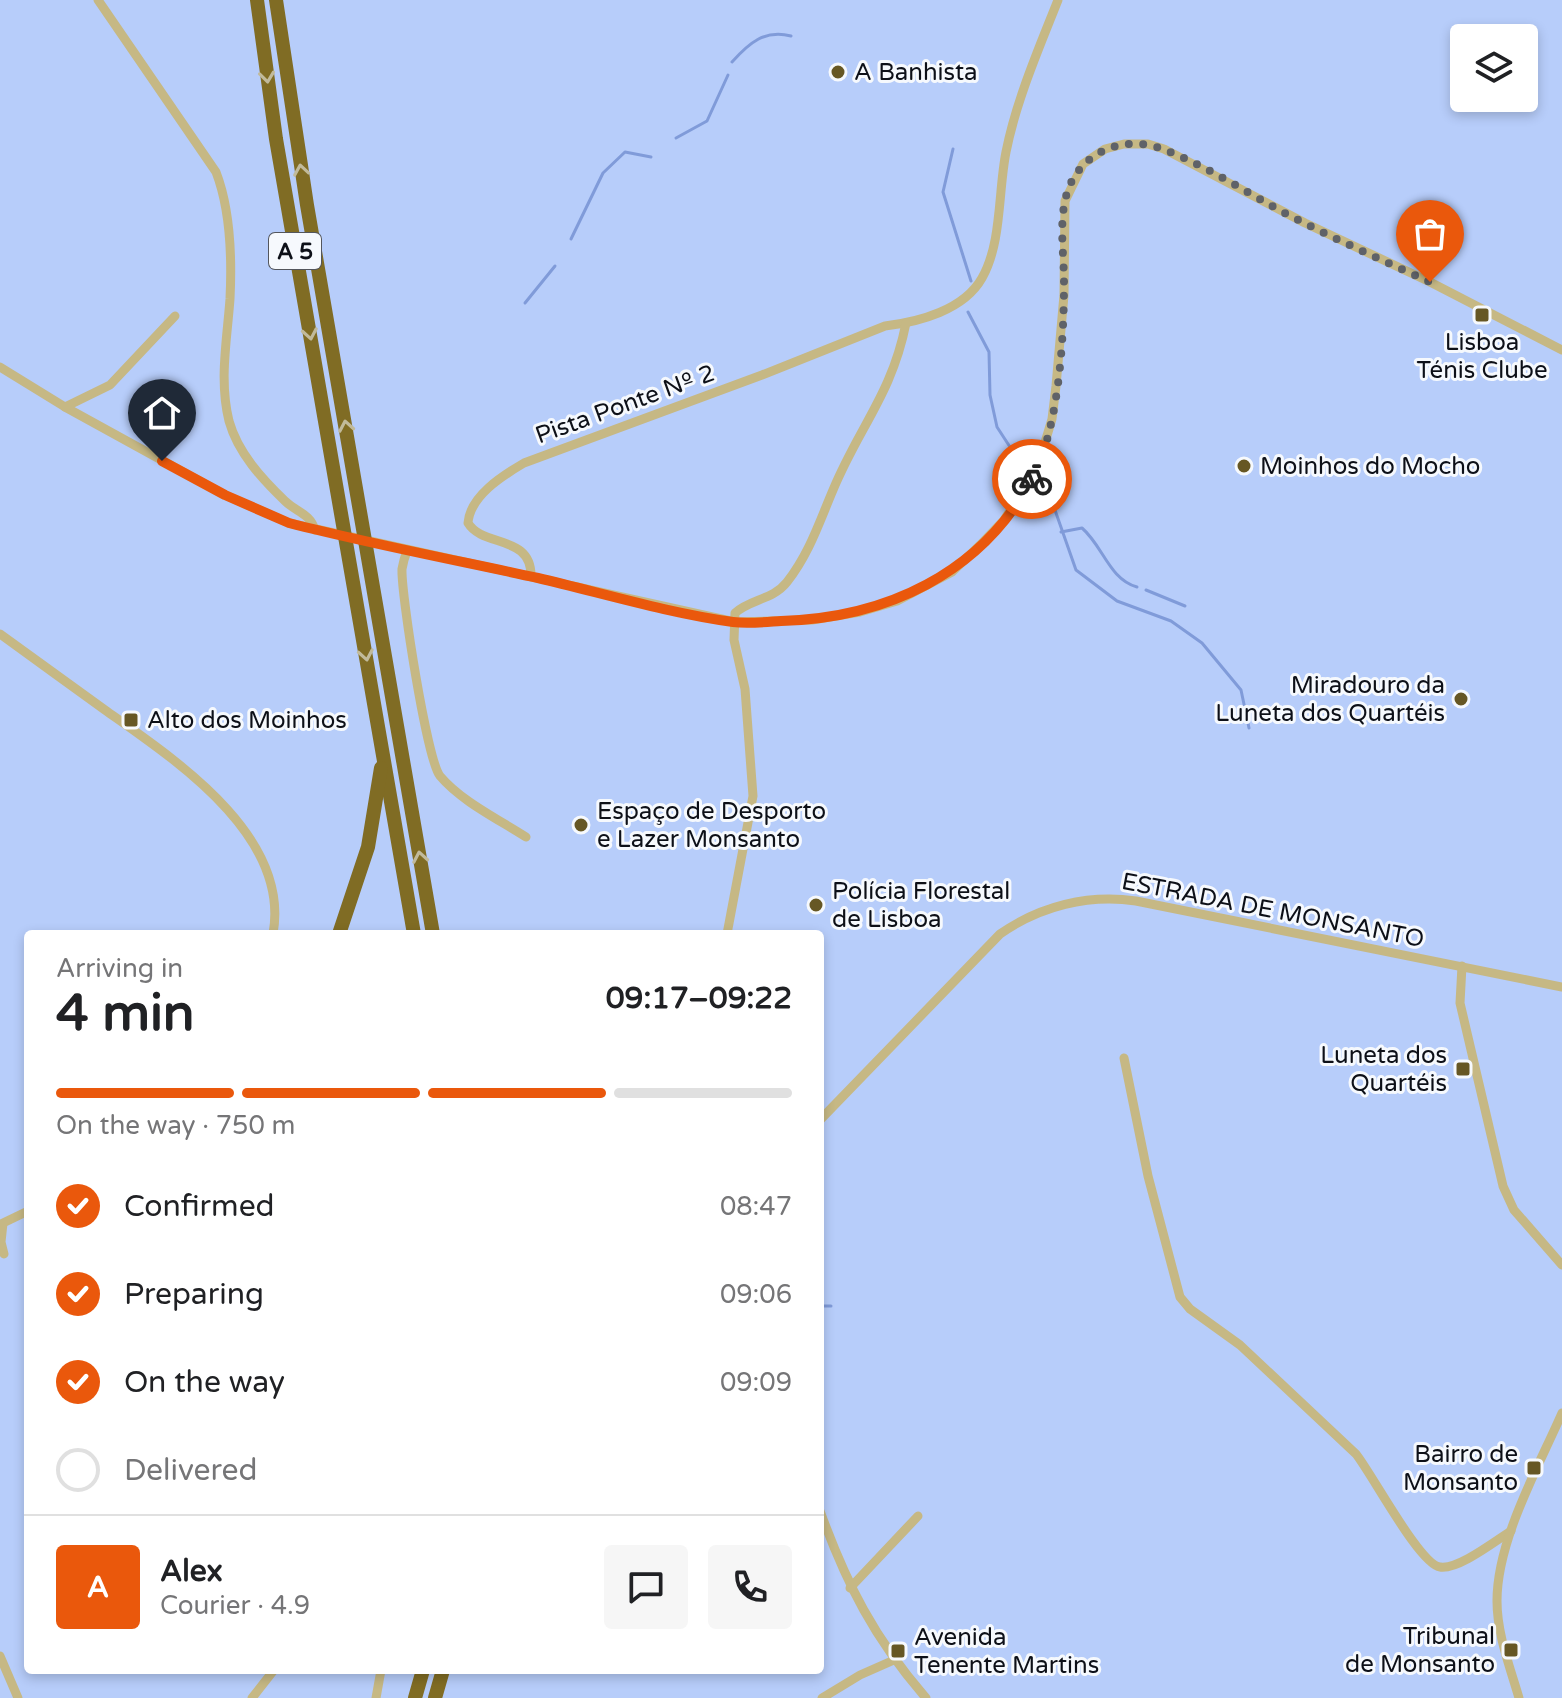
<!DOCTYPE html>
<meta charset="utf-8">
<style>
:root{--surface:#fff;--page:#f6f6f6;--text:#202124;--muted:#757577;--line:#e0e0e0;--accent:#ea580c}
body{margin:0;font-family:"Varela Round",sans-serif;background:var(--page);color:var(--text);height:100vh;display:flex;flex-direction:column;font-size:30px;white-space:nowrap}
*{box-sizing:border-box;margin:0}
p{font-size:26px;color:var(--muted)}
.icon{flex:none;width:44px;height:44px;fill:none;stroke:currentColor;stroke-width:2;stroke-linecap:round;stroke-linejoin:round}
.map{position:relative;flex:1;overflow:hidden}
.panel{position:absolute;left:24px;top:930px;width:800px;height:744px;display:flex;flex-direction:column;background:var(--surface);border-radius:8px;box-shadow:0 4px 12px #0003}
.panel>*{flex:none}
.controls{position:absolute;left:1450px;top:24px;display:grid;gap:16px}
.controls a{display:grid;place-items:center;width:88px;height:88px;border-radius:8px;background:var(--surface);box-shadow:0 4px 12px #0003;font-size:40px}
.pin{position:absolute;display:grid;place-items:center;width:68px;height:68px;color:#fff;margin:-82px -34px;border-radius:50% 50% 50% 0;rotate:-45deg;box-shadow:0 0 8px #0007}
.pin .icon{rotate:45deg}
.courier{position:absolute;display:grid;place-items:center;width:80px;height:80px;margin:-40px;border:6px solid #ea580c;border-radius:50%;background:#fff;color:#222;box-shadow:0 2px 10px #0007}
.overview em{font-style:normal;font-weight:700}
.overview div{display:flex;flex-direction:column-reverse}
.overview{display:flex;align-items:center;justify-content:space-between;height:136px;padding:0 32px}
h1{font-size:52px;font-weight:700;line-height:60px}
.bar{display:grid;grid-template-columns:repeat(4,1fr);gap:12px 8px;align-content:center;height:96px;padding:0 32px}
.bar i{height:10px;border-radius:6px;background:var(--line)}
.bar .current{background:var(--accent)}
.bar p{grid-column:span 4}
.line{display:flex;align-items:center;gap:20px;padding:0 32px;border-top:2px solid var(--line)}
.line div{flex:1}
.round{display:grid;place-items:center;flex:none;width:84px;height:84px;border-radius:8px;background:var(--page)}
ol{padding:0 32px;list-style:none}
li{display:flex;align-items:center;gap:24px;height:88px}
li p{margin-inline-start:auto}
li .icon{padding:8px;border-radius:50%;background:var(--accent);color:#fff;stroke-width:4}
li:last-child{color:var(--muted)}
li i{width:44px;height:44px;border:4px solid var(--line);border-radius:50%}
.map>svg:first-child{display:block}
.green{fill:#b7cdfa;fill-rule:evenodd}
.lines{fill:none;stroke-linecap:round;stroke-linejoin:round}
.stream{stroke:#809bd9;stroke-width:3}
.minor{stroke:#c6b884;stroke-width:9}
.highway{stroke:#806c24;stroke-width:14}
.oneway{stroke:#c1ba9b}
.done{stroke:#5f6268;stroke-width:8;stroke-dasharray:0 14.4}
.route{stroke:#ea580c;stroke-width:10}
.poi-dot{fill:#665724;stroke:#f6f9fd;stroke-width:3}
.labels{text-anchor:middle;stroke-width:6;stroke-linejoin:round;paint-order:stroke}
.shield{fill:#f6f9fd;stroke:#53565d;stroke-width:2}
.shield-label{font-size:22px;font-weight:bold;fill:#0d1018}
.poi-label{font-size:24px;fill:#0d1018;stroke:#f6f9fd;text-anchor:start}
.street-label{font-size:24px;fill:#0d1018;stroke:#f6f9fd}
</style>
<div class="map">
<svg width="1562" height="1698" viewBox="0 0 1562 1698">
<rect width="100%" height="100%" fill="#f6f9fd"/>
<path class="green" d="M0,0H1562V1698H0ZM1464,38H1524V98H1464ZM28,934H820V1670H28Z"/>
<g class="lines">
<g class="stream">
<path d="M732,62C749,43 765,29 791,36"/>
<path d="M676,138L707,121L728,75"/>
<path d="M953,149L943,192L971,281"/>
<path d="M571,239L603,173L625,152L651,157"/>
<path d="M525,303L555,266"/>
<path d="M968,312L989,352L990,395L997,427L1025,470"/>
<path d="M1049,493L1076,570L1117,601L1171,621L1202,643L1241,690L1249,728"/>
<path d="M1061,532L1082,528C1103,546 1109,579 1137,587"/>
<path d="M1146,590L1185,606"/>
<path d="M820,1306H831"/>
</g>
<g class="minor">
<path d="M98,0L216,172C231,211 232,258 230,299C227,340 219,381 229,421C238,453 262,479 285,501C296,512 310,513 315,530"/>
<path d="M0,367L65,407L225,495L289,523L735,622L812,620L860,612L897,601L952,572L980,545L1004,520L1037,469L1052,419L1056,386L1064,295L1065,201L1083,164L1105,149L1124,144H1148L1164,149L1305,223L1430,282L1562,350"/>
<path d="M65,407L110,385L175,316"/>
<path d="M407,551C405,556 403,563 402,569C401,594 427,760 440,776C461,801 498,819 526,837"/>
<path d="M531,577C532,534 483,548 468,523C470,496 502,476 524,463L762,375L885,326C919,322 964,310 982,278C1002,243 998,192 1006,152C1016,101 1039,48 1058,0"/>
<path d="M0,634C35,659 70,685 105,710C174,759 291,835 273,934"/>
<path d="M727,934L753,796L745,689L734,640L735,613C750,599 773,600 787,582C809,554 819,523 833,490C859,427 892,394 906,323"/>
<path d="M1462,966L1460,1003L1503,1186L1514,1210L1562,1265"/>
<path d="M1124,1058L1148,1176L1180,1297L1190,1309L1240,1345L1356,1454C1372,1474 1420,1565 1440,1567C1458,1570 1495,1541 1511,1531"/>
<path d="M820,1120L1000,934C1040,906 1088,894 1136,901L1562,987"/>
<path d="M4,1254L1,1242L3,1223L28,1211"/>
<path d="M820,1511C847,1585 874,1638 926,1698"/>
<path d="M850,1588L918,1516"/>
<path d="M0,1656L18,1698"/>
<path d="M252,1698L274,1670"/>
<path d="M376,1698L381,1670"/>
<path d="M822,1698L860,1675L894,1660"/>
<path d="M1519,1698C1510,1667 1497,1634 1497,1601C1497,1540 1538,1468 1562,1413"/>
</g>
<g class="highway">
<path d="M257,0L276,139L414,934"/>
<path d="M276,0L307,205L433,934"/>
<path d="M339,934L368,847L381,768"/>
<path d="M415,1698L423,1670"/>
<path d="M435,1698L443,1670"/>
</g>
</g>
<defs><path id="oneway-chevron" d="M-2-3.5L2.5 0L-2 3.5" fill="none" stroke-width="1.6" stroke-linecap="round" stroke-linejoin="round" transform="scale(2)"/></defs>
<g class="oneway">
<use href="#oneway-chevron" transform="translate(267 77) rotate(83)"/>
<use href="#oneway-chevron" transform="translate(301 170) rotate(-99)"/>
<use href="#oneway-chevron" transform="translate(310 334) rotate(80)"/>
<use href="#oneway-chevron" transform="translate(346 426) rotate(-100)"/>
<use href="#oneway-chevron" transform="translate(366 655) rotate(80)"/>
<use href="#oneway-chevron" transform="translate(420 857) rotate(-100)"/>
</g>
<g class="lines">
<path class="done" d="M1032,479C1059,428 1064,339 1064,282C1064,253 1058,218 1068,190C1081,152 1125,134 1162,149C1203,164 1243,190 1281,211C1330,237 1380,259 1430,282"/>
<path class="route" d="M162,461L225,495L289,523C371,544 455,560 538,578C602,593 668,613 733,622C748,624 766,622 781,621C886,618 981,574 1032,479"/>
</g>
<g class="poi-dot">
<circle cx="838" cy="72" r="8"/>
<rect x="1474" y="307" width="16" height="16" rx="4"/>
<circle cx="1244" cy="466" r="8"/>
<circle cx="1461" cy="699" r="8"/>
<rect x="123" y="712" width="16" height="16" rx="4"/>
<circle cx="581" cy="825" r="8"/>
<circle cx="816" cy="905" r="8"/>
<rect x="1455" y="1061" width="16" height="16" rx="4"/>
<rect x="1526" y="1460" width="16" height="16" rx="4"/>
<rect x="1503" y="1642" width="16" height="16" rx="4"/>
<rect x="890" y="1643" width="16" height="16" rx="4"/>
</g>
<g class="labels">
<rect class="shield" x="269" y="233" width="52" height="36" rx="6"/>
<g class="shield-label">
<text x="295" y="259">A 5</text>
</g>
<g class="poi-label">
<text x="854" y="80">A Banhista</text>
<text x="1482" y="350" text-anchor="middle">Lisboa<tspan x="1482" dy="28">Ténis Clube</tspan></text>
<text x="1260" y="474">Moinhos do Mocho</text>
<text x="1445" y="693" text-anchor="end">Miradouro da<tspan x="1445" dy="28">Luneta dos Quartéis</tspan></text>
<text x="147" y="728">Alto dos Moinhos</text>
<text x="597" y="819">Espaço de Desporto<tspan x="597" dy="28">e Lazer Monsanto</tspan></text>
<text x="832" y="899">Polícia Florestal<tspan x="832" dy="28">de Lisboa</tspan></text>
<text x="1447" y="1063" text-anchor="end">Luneta dos<tspan x="1447" dy="28">Quartéis</tspan></text>
<text x="1518" y="1462" text-anchor="end">Bairro de<tspan x="1518" dy="28">Monsanto</tspan></text>
<text x="1495" y="1644" text-anchor="end">Tribunal<tspan x="1495" dy="28">de Monsanto</tspan></text>
<text x="914" y="1645">Avenida<tspan x="914" dy="28">Tenente Martins</tspan></text>
</g>
<g class="street-label">
<text transform="translate(625 404) rotate(-20)" y="8">Pista Ponte Nº 2</text>
<text transform="translate(1273 910) rotate(11)" y="8">ESTRADA DE MONSANTO</text>
</g>
</g>
</svg>
<div class="controls">
<a><svg class="icon" aria-label="layers" viewBox="0 0 24 24"><path d="M12 4l9 5-9 5-9-5zM3 14l9 5 9-5"/></svg></a>
</div>
<div class="pin" style="left:1430px;top:282px;background:#ea580c"><svg class="icon" aria-label="bag" viewBox="0 0 24 24"><path d="M5 8h14l-1 12H6zM9 8a3 3 0 0 1 6 0"/></svg></div>
<div class="pin" style="left:162px;top:461px;background:#1f2937"><svg class="icon" aria-label="home" viewBox="0 0 24 24"><path d="M3 11l9-7 9 7M6 9v11h12V9"/></svg></div>
<div class="courier" style="left:1032px;top:479px"><svg class="icon" aria-label="bike" viewBox="0 0 24 24"><circle cx="6" cy="16" r="4"/><circle cx="18" cy="16" r="4"/><path d="M6 16l4-8h5l3 8M10 8l3 8H6M13 5h3"/></svg></div>
<section class="panel">
<div class="overview"><div><h1>4 min</h1><p>Arriving in</p></div><em>09:17–09:22</em></div>
<div class="bar"><i class="current"></i><i class="current"></i><i class="current"></i><i></i><p>On the way · 750 m</p></div>
<ol>
<li><svg class="icon" aria-label="check" viewBox="0 0 24 24"><path d="M5 12l5 5 9-10"/></svg>Confirmed<p>08:47</p></li>
<li><svg class="icon" aria-label="check" viewBox="0 0 24 24"><path d="M5 12l5 5 9-10"/></svg>Preparing<p>09:06</p></li>
<li><svg class="icon" aria-label="check" viewBox="0 0 24 24"><path d="M5 12l5 5 9-10"/></svg>On the way<p>09:09</p></li>
<li><i></i>Delivered</li>
</ol>
<div class="line" style="height:144px"><b class="round" style="background:var(--accent);color:#fff">A</b><div><b>Alex</b><p>Courier · 4.9</p></div><a class="round"><svg class="icon" aria-label="chat" viewBox="0 0 24 24"><path d="M4 5h16v11H9l-5 4z"/></svg></a><a class="round"><svg class="icon" aria-label="phone" viewBox="0 0 24 24"><path d="M5 4h4l2 5-3 2q2 4 5 5l2-3 5 2v4C11 20 4 13 5 4z"/></svg></a></div>
</section>
</div>
